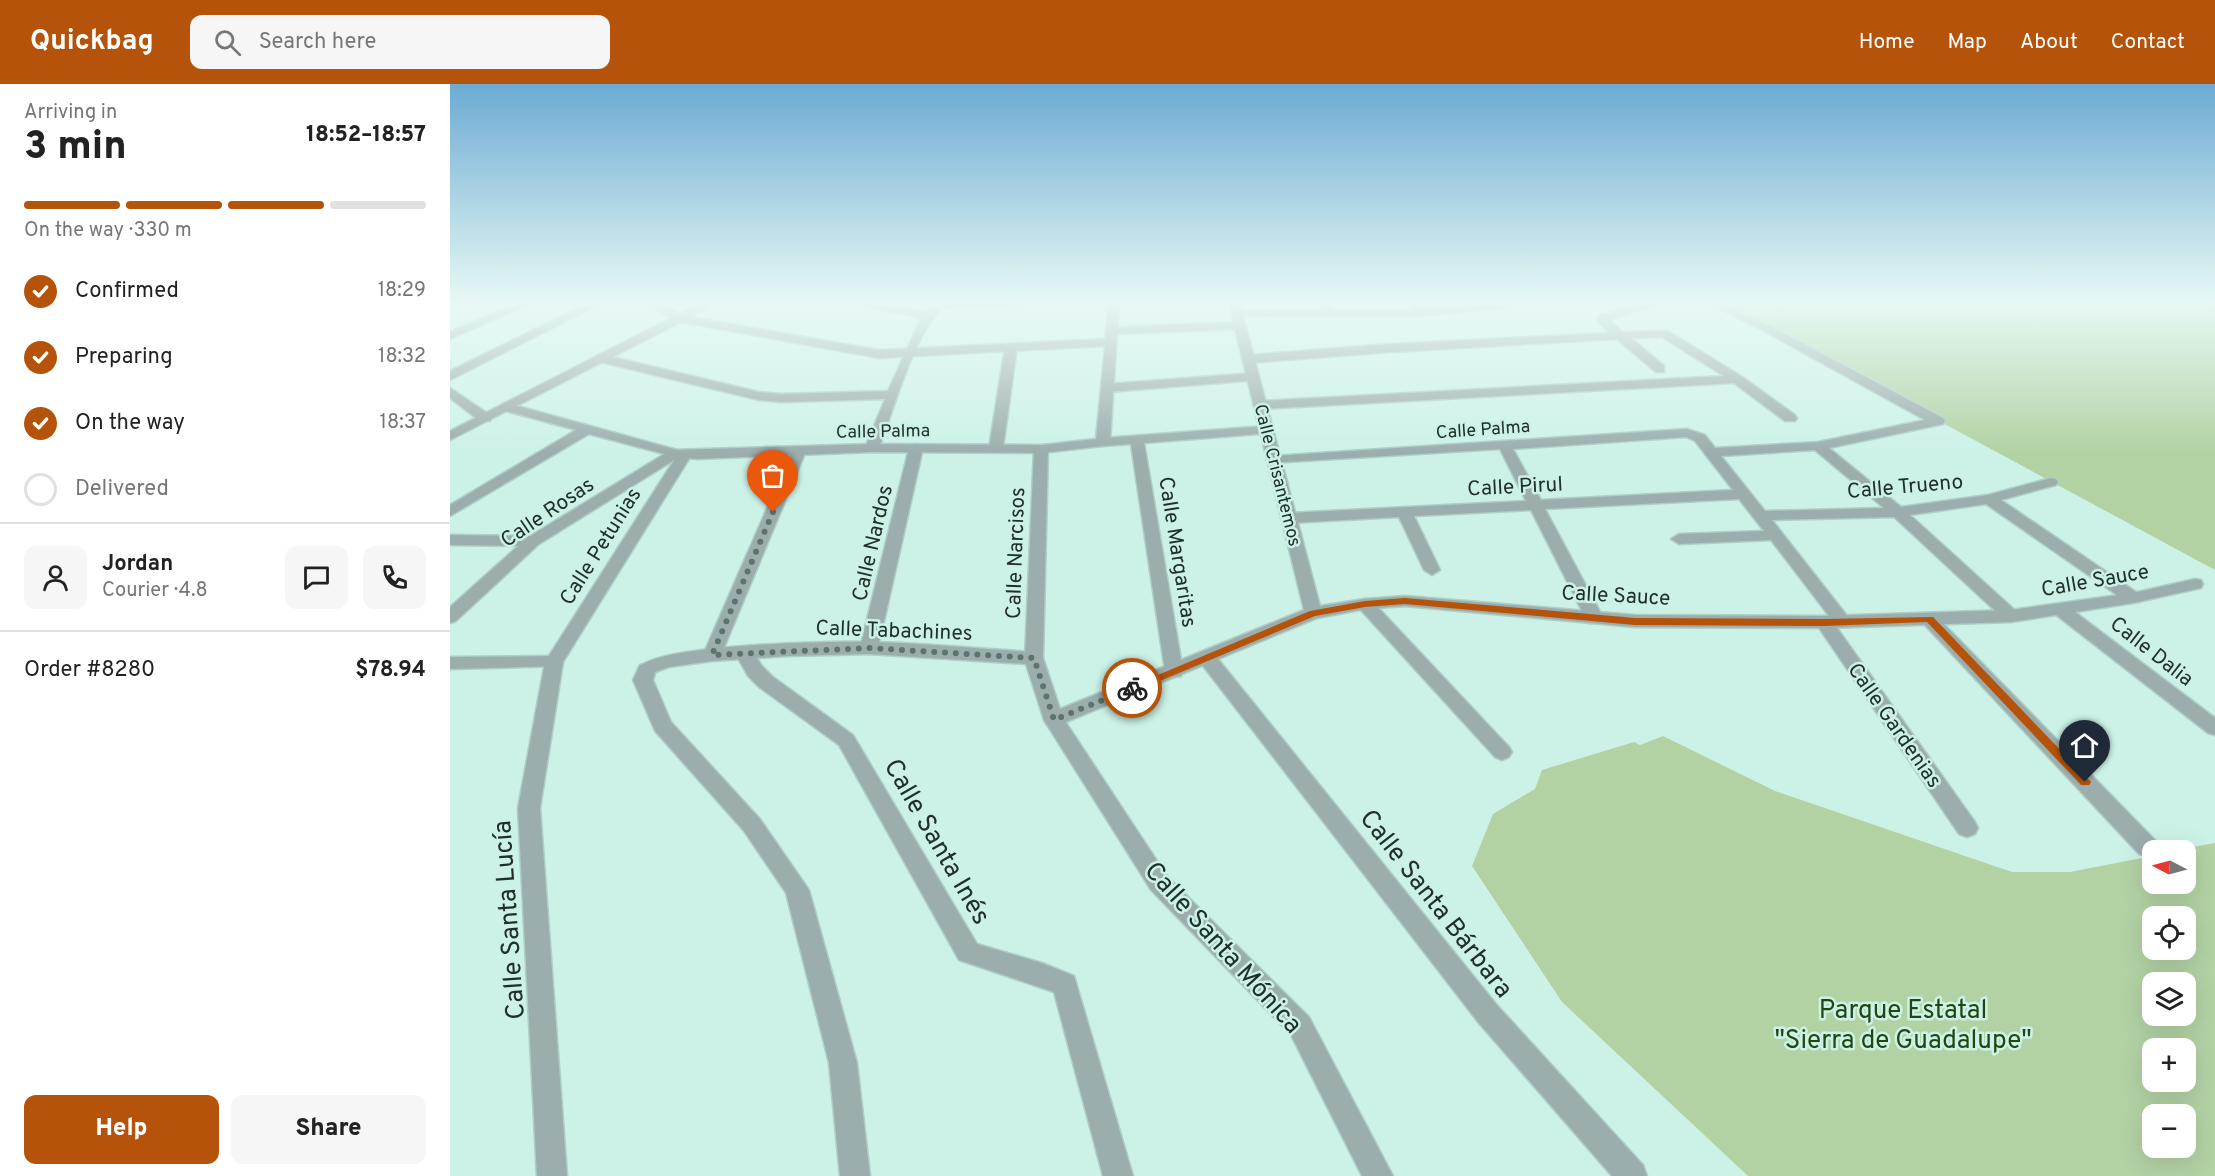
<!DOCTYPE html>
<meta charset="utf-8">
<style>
:root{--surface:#fff;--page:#f6f6f6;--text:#222;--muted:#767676;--line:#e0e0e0;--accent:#b45309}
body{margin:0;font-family:Overpass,sans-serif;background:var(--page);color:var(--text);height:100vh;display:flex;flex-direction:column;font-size:22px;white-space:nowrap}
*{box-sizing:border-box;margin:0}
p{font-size:20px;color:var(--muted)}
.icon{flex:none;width:33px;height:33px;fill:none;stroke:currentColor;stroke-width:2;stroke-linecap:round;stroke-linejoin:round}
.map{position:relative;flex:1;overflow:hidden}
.drawer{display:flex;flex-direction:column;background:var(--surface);width:450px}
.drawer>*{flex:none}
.needle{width:39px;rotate:276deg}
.buttons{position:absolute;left:1692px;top:756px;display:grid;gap:12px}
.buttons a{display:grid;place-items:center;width:54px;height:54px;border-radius:12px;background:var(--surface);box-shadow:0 6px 24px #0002;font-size:30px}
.pin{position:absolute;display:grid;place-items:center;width:51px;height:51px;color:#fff;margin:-62px -26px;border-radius:50% 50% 50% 0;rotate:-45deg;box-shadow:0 0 6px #0007}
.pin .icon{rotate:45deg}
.courier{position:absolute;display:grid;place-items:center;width:60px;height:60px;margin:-30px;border:4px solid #b45309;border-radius:50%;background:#fff;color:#222;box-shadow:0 2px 8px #0007}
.overview em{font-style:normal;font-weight:800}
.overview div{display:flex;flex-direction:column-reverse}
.overview{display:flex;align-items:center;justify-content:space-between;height:102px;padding:0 24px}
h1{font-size:39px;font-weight:800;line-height:45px}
.bar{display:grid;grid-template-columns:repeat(4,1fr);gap:9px 6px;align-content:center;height:72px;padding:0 24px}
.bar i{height:8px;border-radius:4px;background:var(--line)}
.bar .on{background:var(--accent)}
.bar p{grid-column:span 4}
.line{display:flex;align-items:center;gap:15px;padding:0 24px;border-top:2px solid var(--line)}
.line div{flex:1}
.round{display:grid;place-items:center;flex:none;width:63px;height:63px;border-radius:12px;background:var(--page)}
ol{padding:0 24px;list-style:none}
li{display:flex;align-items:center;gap:18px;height:66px}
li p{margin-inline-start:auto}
li .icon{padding:6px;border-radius:50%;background:var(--accent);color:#fff;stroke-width:4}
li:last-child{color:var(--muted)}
li i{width:33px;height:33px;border:3px solid var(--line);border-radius:50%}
.primary-button{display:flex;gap:12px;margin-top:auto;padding:12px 24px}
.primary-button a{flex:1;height:69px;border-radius:12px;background:var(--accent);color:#fff;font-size:24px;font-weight:800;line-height:69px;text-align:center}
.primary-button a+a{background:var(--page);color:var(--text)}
header{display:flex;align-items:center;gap:36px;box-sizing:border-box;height:84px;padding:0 30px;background:var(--accent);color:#fff}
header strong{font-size:28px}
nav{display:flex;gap:33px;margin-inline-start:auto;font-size:21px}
.search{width:420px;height:54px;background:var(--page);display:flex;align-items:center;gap:15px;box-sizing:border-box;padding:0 21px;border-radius:12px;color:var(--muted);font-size:22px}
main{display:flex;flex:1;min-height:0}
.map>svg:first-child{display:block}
.green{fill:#b2d2a4;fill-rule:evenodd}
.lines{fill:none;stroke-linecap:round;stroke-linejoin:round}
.minor-casing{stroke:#adcfc6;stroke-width:3}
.tertiary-casing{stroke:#adcfc6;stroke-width:3}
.minor{fill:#9cadad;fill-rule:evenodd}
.tertiary{fill:#9cadad;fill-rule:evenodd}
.wall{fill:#73a888}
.building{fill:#86c39e;stroke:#5e886f;stroke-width:1.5}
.route{fill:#b45309}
.done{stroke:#5c736e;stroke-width:6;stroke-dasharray:0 10.8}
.labels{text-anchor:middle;stroke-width:5;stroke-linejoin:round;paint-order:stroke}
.far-street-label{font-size:18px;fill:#202f2c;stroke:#ccf2e8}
.street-label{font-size:21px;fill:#202f2c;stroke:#ccf2e8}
.near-street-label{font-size:26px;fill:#202f2c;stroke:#ccf2e8}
.near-park-label{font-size:26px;fill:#23450f;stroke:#ccf2e8}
</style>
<header>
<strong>Quickbag</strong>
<div class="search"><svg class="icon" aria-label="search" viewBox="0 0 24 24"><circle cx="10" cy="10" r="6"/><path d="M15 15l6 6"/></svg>Search here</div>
<nav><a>Home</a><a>Map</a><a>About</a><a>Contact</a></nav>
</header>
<main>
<section class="drawer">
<div class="overview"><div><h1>3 min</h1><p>Arriving in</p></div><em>18:52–18:57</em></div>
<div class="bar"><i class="on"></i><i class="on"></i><i class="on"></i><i></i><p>On the way · 330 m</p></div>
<ol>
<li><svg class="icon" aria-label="check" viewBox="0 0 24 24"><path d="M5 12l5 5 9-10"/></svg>Confirmed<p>18:29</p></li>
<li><svg class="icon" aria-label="check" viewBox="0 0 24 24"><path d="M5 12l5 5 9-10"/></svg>Preparing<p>18:32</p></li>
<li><svg class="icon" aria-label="check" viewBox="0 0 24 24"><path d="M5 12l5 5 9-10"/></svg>On the way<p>18:37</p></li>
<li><i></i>Delivered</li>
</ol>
<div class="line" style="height:108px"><a class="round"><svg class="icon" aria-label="person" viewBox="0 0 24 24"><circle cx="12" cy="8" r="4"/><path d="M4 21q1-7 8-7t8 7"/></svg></a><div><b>Jordan</b><p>Courier · 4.8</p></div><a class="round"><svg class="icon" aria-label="chat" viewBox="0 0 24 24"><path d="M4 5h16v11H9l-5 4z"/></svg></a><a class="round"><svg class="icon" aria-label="phone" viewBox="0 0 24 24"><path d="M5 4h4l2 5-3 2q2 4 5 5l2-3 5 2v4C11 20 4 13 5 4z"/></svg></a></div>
<div class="line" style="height:78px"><div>Order #8280</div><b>$78.94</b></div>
<div class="primary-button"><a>Help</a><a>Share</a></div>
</section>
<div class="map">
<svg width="1765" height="1092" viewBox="0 0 1765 1092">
<rect width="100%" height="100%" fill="#ccf2e8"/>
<g class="green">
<path d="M1267,217H1765V486Z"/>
<path d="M1213,652L1325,707L1562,788H1620L1702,772V800H1736V766H1727L1765,759V1092H1298L1112,918L1022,782L1043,730L1085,705L1092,686L1184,658L1190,661ZM1702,832H1736V866H1702ZM1702,898H1736V932H1702ZM1702,964H1736V998H1702ZM1702,1030H1736V1064H1702Z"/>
</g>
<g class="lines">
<defs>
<g id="minor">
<path d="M72,217H87L0,255V248Z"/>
<path d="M142,217H156L0,296V287Z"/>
<path d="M392,217H416L476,228L487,217H617L612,220L492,224C463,253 444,325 429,364L422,368L415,364L435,315L331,318L309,316L146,277L144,274L150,270L309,308L331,310L438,307L471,234Z"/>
<path d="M869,217H880L885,230L883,232H875Z"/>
<path d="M956,217H967L977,229L971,232L967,231Z"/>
<path d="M1200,217H1219L1159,236L1173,248L1218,247L1291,292L1345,331L1347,334L1345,337H1335L1284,299L810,325L803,321L810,317L1274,292L1212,253L1181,254L1214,282V288H1206L1167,255L941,268L798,279L792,275L798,271L941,260L1160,249L1147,237L1149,231Z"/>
<path d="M1253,217H1267L1322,243L1493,334L1495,337L1493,340L1379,364L1451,423L1538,411L1601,394L1606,395L1608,398L1606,401L1551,416L1689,510L1692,514L1689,518H1677L1536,420L1460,431L1567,528L1570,532L1567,536H1555L1444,433L1322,436L1398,533L1401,537L1398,541H1386L1321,456L1229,460L1221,455L1229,450L1314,447L1289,415L1095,425L1154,535L1151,539H1139L1136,535L1081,426L964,432L990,486L982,491L974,486L949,433L839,439L831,434L839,429L1076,417L1050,365L819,379L817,376L824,372L1237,345L1255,351L1265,364L1368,358L1475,336L1314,247ZM1236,353L1245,357L1283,406L1091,416L1063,365ZM1365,366L1434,424L1315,427L1271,372Z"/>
<path d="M561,259L567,263L553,364L546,368L539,364L555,263Z"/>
<path d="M803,289L807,290L809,293L807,296L658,308L652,304L658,300Z"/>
<path d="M0,304L40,331L42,334L40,337H30L0,314Z"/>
<path d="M57,319L231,367H240L242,370L113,578L90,724L117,1092H87L68,724L95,578L226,373L139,350L0,432V421L126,346L52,326L50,323L52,320Z"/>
<path d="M816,342L823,346L821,349L694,359L733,587L731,592L724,593L717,592L715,587L681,360L653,362L646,358L653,354Z"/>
<path d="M466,360L473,364L428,564L426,568H412L410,564L459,364Z"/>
<path d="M591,361L598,365L593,574L591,578L584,580L577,578L575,574L584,365Z"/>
<path d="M349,363L356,367L271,571L269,575H255L253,571L342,367Z"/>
<path d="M0,451L83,452L91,457L83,462L0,461Z"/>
<path d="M915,515L921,516L1059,663L1062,668L1059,673L1052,676L1045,673L909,524L906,520L909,516Z"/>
<path d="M1611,520L1617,522L1765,634V651L1758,649L1605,530L1602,526L1605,522Z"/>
<path d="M1479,529L1485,531L1705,756L1708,763L1707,766H1702V770L1697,772L1689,770L1473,539L1470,535L1473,531Z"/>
<path d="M1374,532L1380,534L1525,738L1528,744L1525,750L1517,753L1509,750L1365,538L1368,534Z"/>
<path d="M294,563L301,565L312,582L323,593L403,651L527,860L592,879L624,892L683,1092H653L604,908L509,876L389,661L309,603L298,592L285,569L287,565Z"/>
<path d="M757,568L764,570L1046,920L1193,1081L1197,1092H1162L1028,938L750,578L748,574L750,570Z"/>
<path d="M197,579L204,581L206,585L203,596L221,638L310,735L359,806L407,979L420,1092H390L379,979L336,809L294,747L205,647L183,596L190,581Z"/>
<path d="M604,629L611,631L717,792L859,933L943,1092H912L841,951L701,806L594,636L597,631Z"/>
</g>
<g id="tertiary">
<path d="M192,217H206L230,230L254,217H268L241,233L429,266L655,255L659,217H669L668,243L784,238L779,217H789L792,226H971L1070,217L1052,224L971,232H793L870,522L915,515L955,512L1185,531L1374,532L1561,526L1683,509L1745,495L1751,496L1753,500L1751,504L1683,519L1561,538L1374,544L1185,543L955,522L915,525L867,534L604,643L597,641L594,636L576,580L419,570L338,572L262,577L219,583L197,591L190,589L188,585C203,560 385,557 420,558C475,559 529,565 584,568L591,570L593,574L610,625L854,526L785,245L667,250L660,358L653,362L591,369L422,368L247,375L229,373L89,460L6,537L0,539V523L77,454L221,366L422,360L591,361L646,355L655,262L429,274L231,238L0,356V347L221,234Z"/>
<path d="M104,572L111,574L113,578L111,582L0,585V573Z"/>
</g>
</defs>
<use href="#minor" class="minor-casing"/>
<use href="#tertiary" class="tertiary-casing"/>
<use href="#minor" class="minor"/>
<use href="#tertiary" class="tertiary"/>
</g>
<g class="wall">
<path d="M1706,1022L1732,1030H1703L1701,1026Z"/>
<path d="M1736,1036L1742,1046L1736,1051Z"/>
</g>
<g class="building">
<path d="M1706,1022H1726L1732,1030H1712Z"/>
<path d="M1736,1036L1742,1046H1736Z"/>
</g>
<linearGradient id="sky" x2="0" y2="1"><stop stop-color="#6cabd3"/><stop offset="0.59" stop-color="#e8f9f5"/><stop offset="1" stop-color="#e8f9f5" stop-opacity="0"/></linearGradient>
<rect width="1765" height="370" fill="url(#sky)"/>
<path class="route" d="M955,514L1185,534L1374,535L1483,533L1641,698L1639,701H1631L1477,538L1374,542L1185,541L955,520L915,523L865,532L686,607H678L677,604L860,527L915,517Z"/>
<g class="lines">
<path class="done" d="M323,428L262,571L419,564L584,574L604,636L682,604"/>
</g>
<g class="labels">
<g class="far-street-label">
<text transform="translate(1033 345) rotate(-4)" y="6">Calle Palma</text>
<text transform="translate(433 347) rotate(-1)" y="6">Calle Palma</text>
<text transform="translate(828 391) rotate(76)" y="6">Calle Crisantemos</text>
</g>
<g class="street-label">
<text transform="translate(1065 402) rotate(-3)" y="7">Calle Pirul</text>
<text transform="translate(1455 402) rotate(-5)" y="7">Calle Trueno</text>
<text transform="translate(97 428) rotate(-34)" y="7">Calle Rosas</text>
<text transform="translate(422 459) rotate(-77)" y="7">Calle Nardos</text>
<text transform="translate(150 462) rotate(-58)" y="7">Calle Petunias</text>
<text transform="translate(728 468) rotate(81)" y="7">Calle Margaritas</text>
<text transform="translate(565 469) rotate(-88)" y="7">Calle Narcisos</text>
<text transform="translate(1645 496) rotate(-10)" y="7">Calle Sauce</text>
<text transform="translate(1166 511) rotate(3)" y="7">Calle Sauce</text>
<text transform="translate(444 546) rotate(2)" y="7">Calle Tabachines</text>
<text transform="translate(1702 567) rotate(38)" y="7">Calle Dalia</text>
<text transform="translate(1445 641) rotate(55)" y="7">Calle Gardenias</text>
</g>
<g class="near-street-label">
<text transform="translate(488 757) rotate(60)" y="9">Calle Santa Inés</text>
<text transform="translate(987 819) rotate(52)" y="9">Calle Santa Bárbara</text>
<text transform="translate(58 836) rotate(-94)" y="9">Calle Santa Lucía</text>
<text transform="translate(774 863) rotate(48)" y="9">Calle Santa Mónica</text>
</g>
<g class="near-park-label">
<text x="1453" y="934">Parque Estatal<tspan x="1453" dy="30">"Sierra de Guadalupe"</tspan></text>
</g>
</g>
</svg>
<div class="buttons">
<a><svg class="needle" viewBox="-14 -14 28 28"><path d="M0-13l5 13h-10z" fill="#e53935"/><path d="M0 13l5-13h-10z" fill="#767676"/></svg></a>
<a><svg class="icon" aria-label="locate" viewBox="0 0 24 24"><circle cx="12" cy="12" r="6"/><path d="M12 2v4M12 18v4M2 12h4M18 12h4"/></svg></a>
<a><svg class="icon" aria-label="layers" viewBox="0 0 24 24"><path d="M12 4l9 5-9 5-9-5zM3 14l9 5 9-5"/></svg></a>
<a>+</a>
<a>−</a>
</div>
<div class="pin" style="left:323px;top:428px;background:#ea580c"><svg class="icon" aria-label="bag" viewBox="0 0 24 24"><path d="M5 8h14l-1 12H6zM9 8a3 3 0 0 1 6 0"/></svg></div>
<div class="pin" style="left:1635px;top:698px;background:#1f2937"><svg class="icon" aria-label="home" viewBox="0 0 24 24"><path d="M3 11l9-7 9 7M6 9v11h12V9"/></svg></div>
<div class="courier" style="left:682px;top:604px"><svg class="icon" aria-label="bike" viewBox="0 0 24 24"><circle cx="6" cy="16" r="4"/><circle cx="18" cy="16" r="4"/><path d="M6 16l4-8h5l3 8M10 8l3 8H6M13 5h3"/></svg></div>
</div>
</main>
